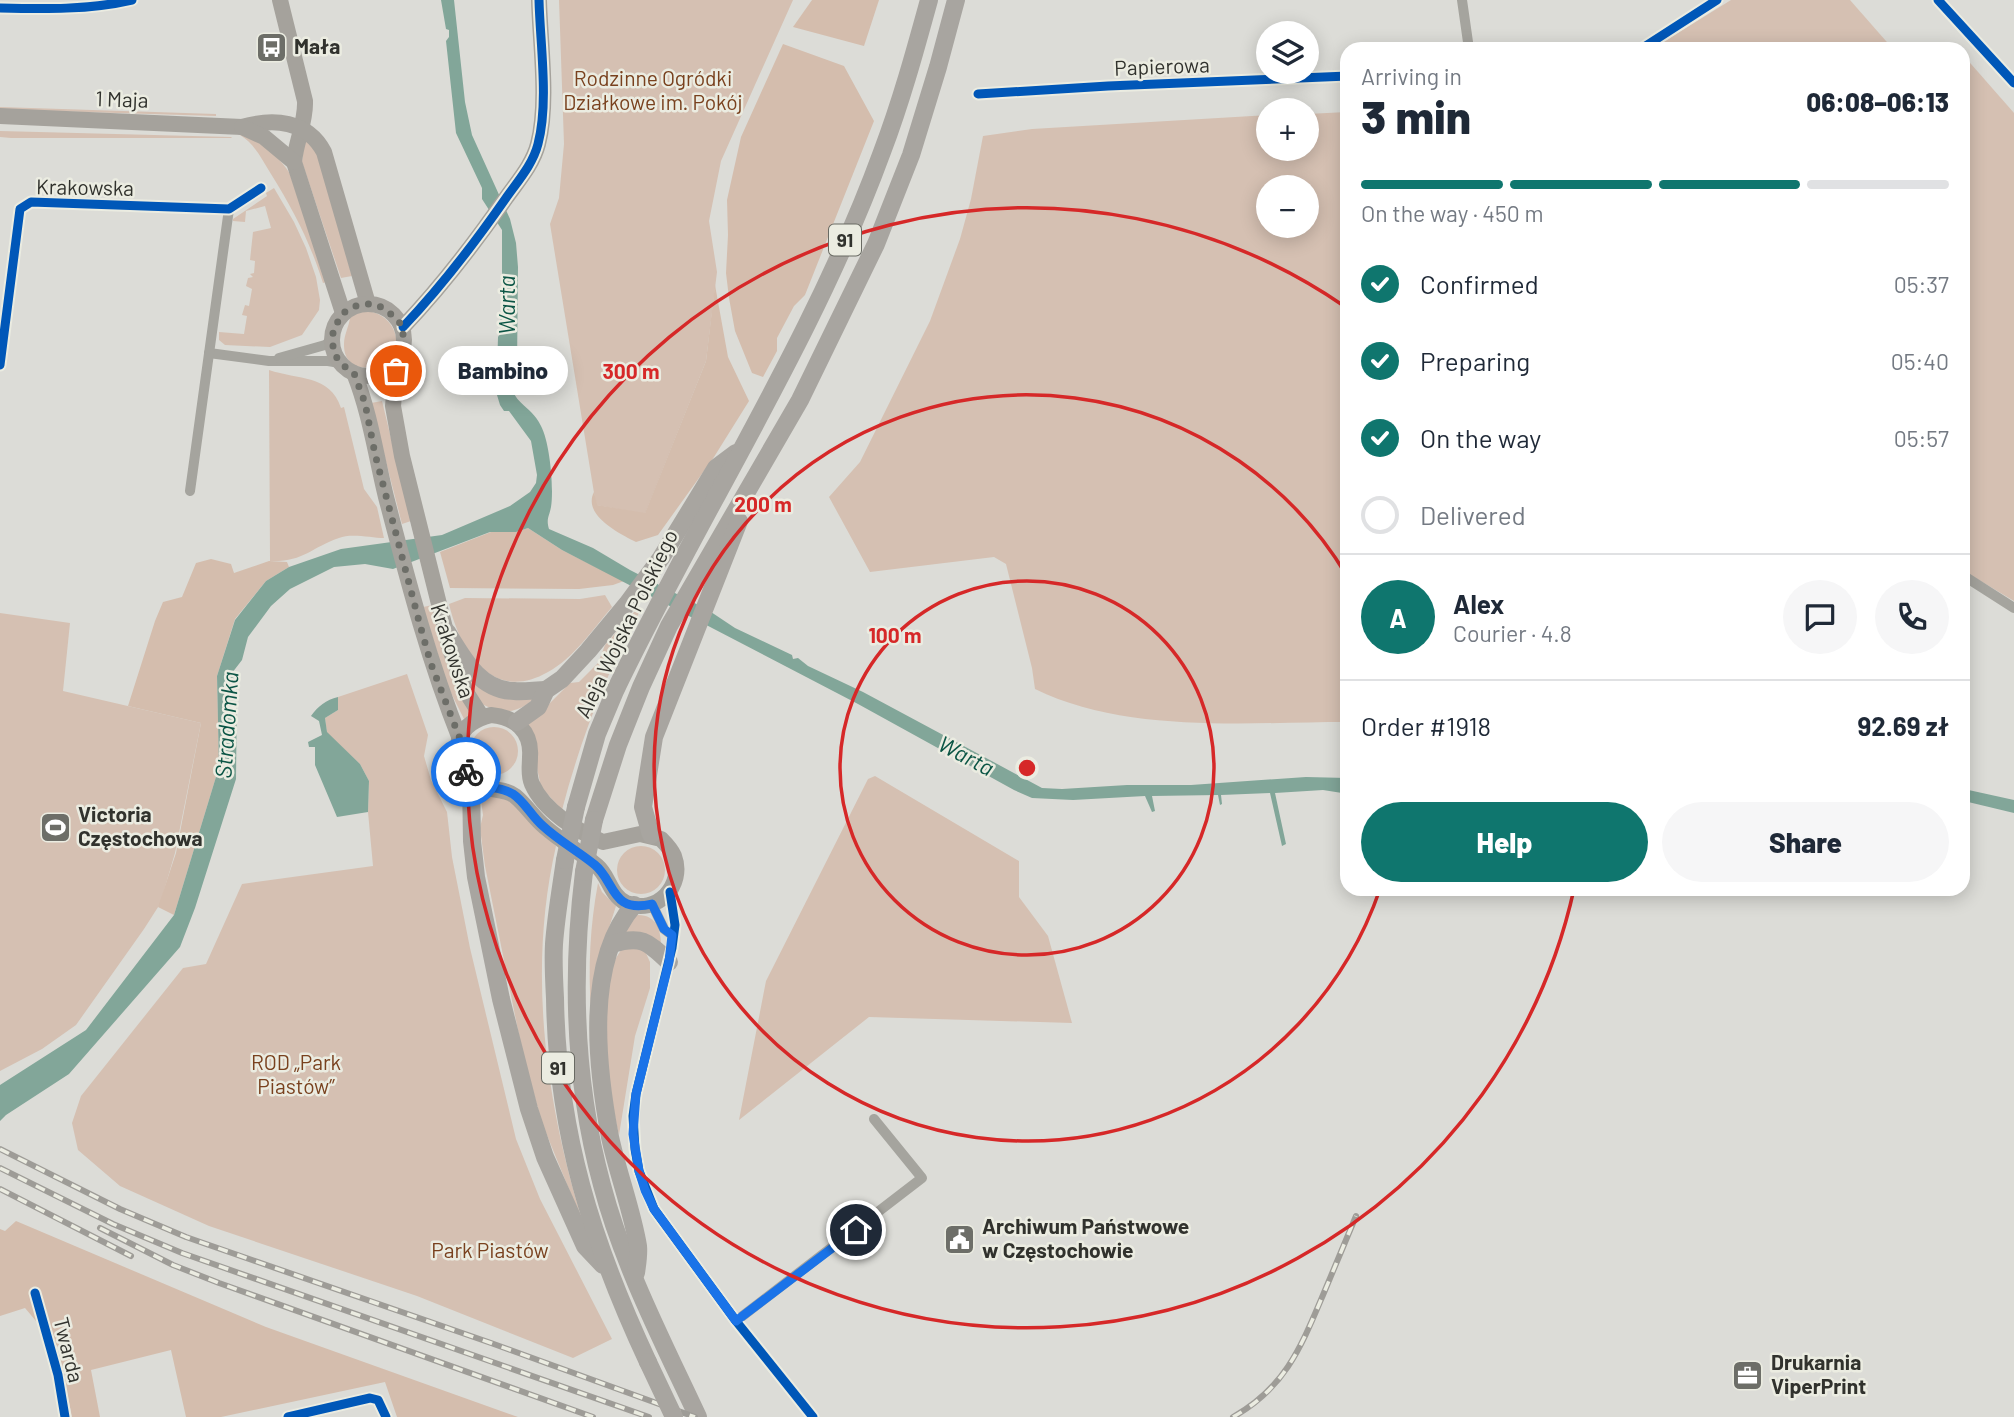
<!DOCTYPE html>
<meta charset="utf-8">
<style>
:root{--surface:#fff;--page:#f6f6f7;--text:#1f2937;--muted:#747a83;--line:#e0e1e3;--accent:#0f766e}
body{margin:0;font-family:Barlow,sans-serif;background:var(--page);color:var(--text);height:100vh;display:flex;flex-direction:column;font-size:26px;white-space:nowrap}
*{box-sizing:border-box;margin:0}
p{font-size:23px;color:var(--muted)}
.icon{flex:none;width:38px;height:38px;fill:none;stroke:currentColor;stroke-width:2;stroke-linecap:round;stroke-linejoin:round}
.map{position:relative;flex:1;overflow:hidden}
.drawer{position:absolute;left:1340px;top:42px;width:630px;height:854px;display:flex;flex-direction:column;background:var(--surface);border-radius:21px;box-shadow:0 4px 18px #0003}
.drawer>*{flex:none}
.controls{position:absolute;left:1256px;top:21px;display:grid;gap:14px}
.controls a{display:grid;place-items:center;width:63px;height:63px;border-radius:50%;background:var(--surface);box-shadow:0 4px 18px #0003;font-size:35px}
.pin{position:absolute;display:grid;place-items:center;width:60px;height:60px;color:#fff;margin:-30px;border:4px solid #fff;border-radius:50%;box-shadow:0 2px 7px #0007}
.courier{position:absolute;display:grid;place-items:center;width:70px;height:70px;margin:-35px;border:5px solid #1a73e8;border-radius:50%;background:#fff;color:#222;box-shadow:0 2px 9px #0007}
.bubble{position:absolute;height:49px;border-radius:24px;background:var(--surface);box-shadow:0 4px 18px #0003;font-size:23px;font-weight:800;line-height:49px;text-align:center}
.overview em{font-style:normal;font-weight:800}
.overview div{display:flex;flex-direction:column-reverse}
.overview{display:flex;align-items:center;justify-content:space-between;height:119px;padding:0 21px}
h1{font-size:46px;font-weight:800;line-height:52px}
.bar{display:grid;grid-template-columns:repeat(4,1fr);gap:10px 7px;align-content:center;height:84px;padding:0 21px}
.bar i{height:9px;border-radius:5px;background:var(--line)}
.bar .on{background:var(--accent)}
.bar p{grid-column:span 4}
.line{display:flex;align-items:center;gap:18px;padding:0 21px;border-top:2px solid var(--line)}
.line div{flex:1}
.round{display:grid;place-items:center;flex:none;width:74px;height:74px;border-radius:37px;background:var(--page)}
ol{padding:0 21px;list-style:none}
li{display:flex;align-items:center;gap:21px;height:77px}
li p{margin-inline-start:auto}
li .icon{padding:7px;border-radius:50%;background:var(--accent);color:#fff;stroke-width:4}
li:last-child{color:var(--muted)}
li i{width:38px;height:38px;border:4px solid var(--line);border-radius:50%}
.action{display:flex;gap:14px;margin-top:auto;padding:14px 21px}
.action a{flex:1;height:80px;border-radius:42px;background:var(--accent);color:#fff;font-size:28px;font-weight:800;line-height:80px;text-align:center}
.action a+a{background:var(--page);color:var(--text)}
.map>svg:first-child{display:block}
.green{fill:#d5c0b2;fill-rule:evenodd}
.forest{fill:#d4bdad}
.water{fill:#82a699}
.lines{fill:none;stroke-linecap:round;stroke-linejoin:round}
.street{stroke:#a5a49e;stroke-width:10}
.secondary{stroke:#a5a29c;stroke-width:16}
.primary{stroke:#a8a5a0;stroke-width:18}
.rail-casing{stroke:#9e9c97;stroke-width:6}
.rail{stroke:#ebece1;stroke-width:3.5;stroke-dasharray:10;stroke-linecap:butt}
.primary-bridge{stroke:#a8a5a0;stroke-width:18}
.cycleway-casing{stroke:#ebece1;stroke-width:13}
.cycleway{stroke:#0057b8;stroke-width:9}
.done{stroke:#6d6e68;stroke-width:7;stroke-dasharray:0 12.6}
.route{stroke:#1a73e8;stroke-width:9}
.ring{fill:none;stroke:#d62828;stroke-width:3.5}
.labels{text-anchor:middle;stroke-width:5;stroke-linejoin:round;paint-order:stroke}
.shield{fill:#ebece1;stroke:#696a63;stroke-width:2}
.shield-label{font-size:19px;font-weight:bold;fill:#31322d}
.poi-label{font-size:21px;font-weight:bold;fill:#31322d;stroke:#ebece1;text-anchor:start}
.street-label{font-size:21px;fill:#31322d;stroke:#ebece1}
.park-label{font-size:21px;fill:#79411e;stroke:#ebece1}
.water-label{font-size:23px;font-style:italic;fill:#0b5545;stroke:#ebece1}
.centre{fill:#d62828;stroke:#ebece1;stroke-width:3.5}
.ring-label{font-size:21px;text-anchor:middle;font-weight:bold;fill:#d62828;stroke:#ebece1;stroke-width:5;stroke-linejoin:round;paint-order:stroke}
</style>
<div class="map">
<svg width="2014" height="1417" viewBox="0 0 2014 1417">
<rect width="100%" height="100%" fill="#dcdcd7"/>
<g class="green">
<path d="M559,0H793L721,161L709,221L717,272L706,361L645,514L596,505L550,224L559,198L564,144Z"/>
<path d="M1731,0H1850L1893,49H1652Z"/>
<path d="M1964,56L2014,113V601L1964,571Z"/>
<path d="M0,107L216,114V116L17,110L0,109Z"/>
<path d="M1347,112V722C1247,722 1127,734 1035,689L1032,668L1006,564L994,557L870,572L829,497L860,462L930,321L960,239L971,199L983,136L1032,129L1269,115V149H1307V114ZM1269,187H1307V226H1269Z"/>
<path d="M0,131L231,137L232,138H11L0,137Z"/>
<path d="M241,133C260,140 280,157 290,174L326,282L323,283C310,242 294,211 271,174C262,160 255,144 240,135Z"/>
<path d="M304,137L318,153L352,276L341,278L302,162Z"/>
<path d="M274,188L294,222L306,248L316,277L320,300L319,310L302,335L270,347L225,345L219,340V332L244,334L247,316L242,315L245,305L249,306L252,289L246,286L248,278L253,277L250,274L254,273L255,261L250,260L253,232L271,228L265,206L246,211L245,222L233,221V219L267,196L266,193Z"/>
<path d="M363,311C374,311 384,315 391,325C416,364 343,388 344,344C344,335 349,326 350,318L353,314Z"/>
<path d="M269,370C298,380 330,374 341,408L344,407L364,489L377,507L384,538C371,538 351,533 339,538C310,548 304,562 270,561Z"/>
<path d="M382,401L411,521L402,524L371,403Z"/>
<path d="M605,595L612,607C593,629 574,658 548,672C492,704 460,651 449,604L465,598L580,599Z"/>
<path d="M433,605L473,715L464,719L448,687L423,607Z"/>
<path d="M635,611L639,613C605,676 580,741 562,810L541,787L528,725L570,683L579,682L598,663L605,645Z"/>
<path d="M0,613L70,623L63,691L201,723L175,853L160,904L144,929L76,1025L42,1049L0,1071Z"/>
<path d="M407,674L428,735L424,756L431,780L447,812L452,857L470,948L516,1139L540,1199L612,1339L573,1358L417,1296L209,1226L120,1186L78,1150L72,1123L81,1096L183,968L206,964L242,884L373,866L368,812L369,781L360,764L327,733L325,718L338,710V697Z"/>
<path d="M463,674L476,685L542,693C519,712 507,718 478,702Z"/>
<circle cx="494" cy="751" r="24"/>
<path d="M875,776L1019,861V897L1048,936L1072,1023L869,1017L739,1120L766,981L868,779Z"/>
<path d="M480,793L504,796L513,802L556,846C527,972 546,1105 584,1226L542,1123L523,1055L485,866L480,828L483,815Z"/>
<circle cx="641" cy="870" r="24"/>
<path d="M598,883L602,892L616,906L598,962L591,1011C588,967 590,926 598,883Z"/>
<path d="M638,915C657,915 661,931 661,947L620,934L631,917Z"/>
<path d="M623,948L644,949L650,962V988L635,1036L619,1135C609,1092 591,983 623,948Z"/>
</g>
<g class="forest">
<path d="M812,0H879L864,46L793,27Z"/>
<path d="M783,44L844,66L874,121L805,295L794,306L777,338V351L763,377L752,373L735,331L729,298L726,273L728,235L727,200L741,137Z"/>
<path d="M715,285L728,357L749,401L714,457L658,535L636,542C620,534 582,515 594,492L597,505L645,513L706,361Z"/>
<path d="M528,528L562,550L624,581L613,585L579,589L450,588L440,552L491,532H516Z"/>
<path d="M211,559L231,564L234,573L269,561L287,562L289,567L266,581L235,619L217,676L219,767L174,915L158,907L176,853L201,723L128,706L155,621L163,602L182,597L196,563Z"/>
<path d="M16,1221L266,1327L518,1417H397L385,1382L221,1417H186L171,1350L91,1370L100,1417H72L58,1347L25,1308L0,1316V1229L5,1231Z"/>
</g>
<g class="water">
<path d="M441,0H454L465,102L472,135L510,219L516,243L518,267L517,367L511,370C508,406 529,401 541,426C550,443 554,488 551,507C549,517 546,519 549,529L593,548L630,570L708,610L735,628L792,655L793,659L798,658L808,666L863,692L1042,788L1062,789L1127,785H1191L1306,777L1347,778V810L1342,793L1323,790L1275,793L1286,844L1282,846L1270,793L1221,795L1222,804L1220,805L1218,795L1152,796L1155,811L1152,812L1145,796L1073,800L1032,798L1014,790L858,704L562,550L528,528L516,532H490L393,569L365,564L334,567L290,589L271,606L248,637L242,660L232,673L237,688L236,779L195,908L180,947L69,1074L6,1115L0,1121V1085L86,1030L174,915L219,767L217,676L235,620L266,581L289,567L341,549L442,535L510,506L530,492L536,483L537,475L531,441L509,411H504L500,405L494,385L497,372L498,337L503,328L500,321L507,304L502,272V230L482,199V188L456,133L446,41L449,37V30L446,29Z"/>
<path d="M338,697V710L325,718L327,732L360,764L369,781L368,812L337,817L315,765V747H309L308,742L322,735L319,721L311,716C318,706 326,700 338,697Z"/>
<path d="M1964,789L2014,800V813L1964,801Z"/>
</g>
<g class="lines">
<g class="street">
<path d="M1462,0L1469,49"/>
<path d="M1938,0L2014,83"/>
<path d="M0,8C44,9 89,10 132,0"/>
<path d="M1641,49L1717,0"/>
<path d="M978,94L1108,86L1348,76"/>
<path d="M209,353L269,361H328L340,363"/>
<path d="M279,358L325,345L332,340"/>
<path d="M0,365L20,209L31,202L229,209L261,188"/>
<path d="M190,491L229,209"/>
<path d="M1964,576L2014,608"/>
<path d="M670,892L675,925L672,948L636,1094L633,1116L635,1149L639,1171L654,1209L736,1321L813,1417"/>
<path d="M652,904L664,929L672,935"/>
<path d="M35,1293L58,1375L65,1417"/>
<path d="M736,1321L922,1178L874,1119"/>
<path d="M288,1417L370,1398L378,1400L386,1417"/>
</g>
<g class="secondary">
<path d="M280,0L305,101C306,122 296,141 294,162L343,313"/>
<path d="M0,116L242,127C273,118 307,120 324,152L368,304"/>
<path d="M242,127L264,137L294,162"/>
<circle cx="368" cy="340" r="36"/>
<path d="M403,327C441,287 474,244 506,198C518,181 533,164 538,144C549,102 540,43 539,0"/>
<path d="M397,362L393,406L402,456L451,652L466,692L482,717"/>
<path d="M354,373C370,413 376,456 386,497C408,581 428,659 460,739"/>
<path d="M491,715C515,717 532,731 530,757C530,767 528,775 532,784C544,811 577,831 603,842L640,834L661,839C666,844 671,849 674,856C685,885 657,916 626,903C610,895 609,876 597,866C580,852 561,841 545,827C534,818 526,805 515,796C505,788 491,791 480,786C464,779 455,756 459,740C464,725 476,719 491,715Z"/>
</g>
<g class="primary">
<path d="M447,632C463,658 479,690 514,691C524,692 536,690 546,690"/>
<path d="M517,722L538,707L546,690L562,679L588,651L627,604L661,558L716,468L736,453"/>
<path d="M471,780L472,841L476,877L501,999L529,1109L545,1157L585,1246L603,1265"/>
<path d="M576,807L597,734L615,691C701,511 813,341 882,152C901,102 915,51 929,0"/>
<path d="M594,820L618,745L641,687L669,626L800,400L876,244L911,155L938,67L956,0"/>
<path d="M651,835L643,807L654,737L739,521"/>
<path d="M565,860C561,888 556,916 554,944C553,962 554,980 555,998C557,1132 592,1242 648,1362"/>
<path d="M584,872C571,978 574,1082 602,1185C623,1265 663,1342 698,1417"/>
<path d="M634,905C584,962 597,1068 610,1137C618,1174 632,1210 638,1246C639,1255 637,1265 636,1273"/>
<path d="M612,944C642,935 648,942 669,962"/>
</g>
<defs>
<g id="rail">
<path d="M0,1149L120,1209L186,1237L491,1343L695,1417"/>
<path d="M0,1168L113,1224L182,1253L649,1417"/>
<path d="M0,1189L131,1256"/>
<path d="M100,1228L173,1265L219,1283L593,1417"/>
<path d="M1233,1417C1285,1388 1301,1347 1323,1295C1334,1269 1345,1242 1356,1216"/>
</g>
</defs>
<use href="#rail" class="rail-casing"/>
<use href="#rail" class="rail"/>
<g class="primary-bridge">
<path d="M565,860L576,807"/>
<path d="M584,872L594,820"/>
<path d="M648,1362L674,1417"/>
</g>
<defs>
<g id="cycleway">
<path d="M1938,0L2014,83"/>
<path d="M0,8C44,9 89,10 132,0"/>
<path d="M1641,49L1717,0"/>
<path d="M978,94L1108,86L1348,76"/>
<path d="M403,327C441,287 474,244 506,198C518,181 533,164 538,144C549,102 540,43 539,0"/>
<path d="M0,365L20,209L31,202L229,209L261,188"/>
<path d="M670,892L675,925L672,948L636,1094L633,1116L635,1149L639,1171L654,1209L736,1321L813,1417"/>
<path d="M35,1293L58,1375L65,1417"/>
<path d="M288,1417L370,1398L378,1400L386,1417"/>
</g>
</defs>
<use href="#cycleway" class="cycleway-casing"/>
<use href="#cycleway" class="cycleway"/>
</g>
<g class="lines">
<path class="done" d="M396,371L403,345V327L395,317L378,305L368,304L356,306L343,313L333,330V351L340,363L354,373L365,403L375,454L420,625L431,664L460,739L458,755L466,772"/>
<path class="route" d="M466,772C480,793 495,783 513,794C525,802 532,817 543,826C559,841 578,851 595,865C615,881 611,914 652,904L664,929L672,935L669,962L636,1094L633,1134L639,1171L645,1190L654,1209L736,1321L856,1230"/>
</g>
<g class="ring">
<circle cx="1027" cy="768" r="187"/>
<path d="M1380 889A373 373 0 1 1 1347 576"/>
<path d="M1574 889A560 560 0 1 1 1344 306"/>
</g>
<defs>
<symbol id="bus-square" viewBox="-11 -11 22 22"><rect x="-9" y="-9" width="18" height="18" rx="4" fill="#6d6e68" stroke="#ebece1"/><path d="M-5-6H5V4H4V6H2V4H-2V6H-4V4H-5ZM-3.5-4V0h7V-4ZM-3.5 1.2v1.5H-2V1.2ZM2 1.2v1.5H3.5V1.2Z" fill="#fff"/></symbol>
<symbol id="stadium-square" viewBox="-11 -11 22 22"><rect x="-9" y="-9" width="18" height="18" rx="4" fill="#6d6e68" stroke="#ebece1"/><path d="M0-5a6.5 5 0 1 0 0 10a6.5 5 0 1 0 0-10ZM-3.5-1.8h7v3.6h-7Z" fill="#fff"/></symbol>
<symbol id="civic-square" viewBox="-11 -11 22 22"><rect x="-9" y="-9" width="18" height="18" rx="4" fill="#6d6e68" stroke="#ebece1"/><path d="M-.6-6.5H3V-4.5H.6V-3L4-1V1h2V6H-6V1h2V-1L-.6-3ZM-1.2 2.5V6h2.4V2.5Z" fill="#fff"/></symbol>
<symbol id="office-square" viewBox="-11 -11 22 22"><rect x="-9" y="-9" width="18" height="18" rx="4" fill="#6d6e68" stroke="#ebece1"/><path d="M-6-3h4V-5.5h4V-3h4V5H-6ZM-1-4.5V-3h2v-1.5ZM-6 0V1H6V0Z" fill="#fff"/></symbol>
</defs>
<g fill-rule="evenodd">
<use href="#bus-square" x="254" y="30" width="35" height="35"/>
<use href="#stadium-square" x="38" y="810" width="35" height="35"/>
<use href="#civic-square" x="942" y="1222" width="35" height="35"/>
<use href="#office-square" x="1730" y="1358" width="35" height="35"/>
</g>
<g class="labels">
<g class="shield">
<rect x="829" y="224.5" width="32" height="31" rx="5"/>
<rect x="542" y="1052.5" width="32" height="31" rx="5"/>
</g>
<g class="shield-label">
<text x="845" y="247">91</text>
<text x="558" y="1075">91</text>
</g>
<g class="poi-label">
<text x="294" y="54">Mała</text>
<text x="78" y="822">Victoria<tspan x="78" dy="24">Częstochowa</tspan></text>
<text x="982" y="1234">Archiwum Państwowe<tspan x="982" dy="24">w Częstochowie</tspan></text>
<text x="1771" y="1370">Drukarnia<tspan x="1771" dy="24">ViperPrint</tspan></text>
</g>
<g class="street-label">
<text transform="translate(1162 67) rotate(-2)" y="7">Papierowa</text>
<text transform="translate(122 100) rotate(2)" y="7">1 Maja</text>
<text transform="translate(85 188) rotate(1)" y="7">Krakowska</text>
<text transform="translate(627 624) rotate(-64)" y="7">Aleja Wojska Polskiego</text>
<text transform="translate(452 651) rotate(72)" y="7">Krakowska</text>
<text transform="translate(68 1350) rotate(76)" y="7">Twarda</text>
</g>
<g class="park-label">
<text x="653" y="86">Rodzinne Ogródki<tspan x="653" dy="24">Działkowe im. Pokój</tspan></text>
<text x="296" y="1070">ROD „Park<tspan x="296" dy="24">Piastów”</tspan></text>
<text x="490" y="1258">Park Piastów</text>
</g>
<g class="water-label">
<text transform="translate(507 305) rotate(-90)" y="8">Warta</text>
<text transform="translate(227 725) rotate(-86)" y="8">Stradomka</text>
<text transform="translate(966 756) rotate(28)" y="8">Warta</text>
</g>
</g>
<circle cx="1027" cy="768" r="10" class="centre"/>
<g class="ring-label">
<text x="631" y="379">300 m</text>
<text x="763" y="512">200 m</text>
<text x="895" y="643">100 m</text>
</g>
</svg>
<div class="controls">
<a><svg class="icon" aria-label="layers" viewBox="0 0 24 24"><path d="M12 4l9 5-9 5-9-5zM3 14l9 5 9-5"/></svg></a>
<a>+</a>
<a>−</a>
</div>
<div class="pin" style="left:396px;top:371px;background:#ea580c"><svg class="icon" aria-label="bag" viewBox="0 0 24 24"><path d="M5 8h14l-1 12H6zM9 8a3 3 0 0 1 6 0"/></svg></div>
<div class="pin" style="left:856px;top:1230px;background:#1f2937"><svg class="icon" aria-label="home" viewBox="0 0 24 24"><path d="M3 11l9-7 9 7M6 9v11h12V9"/></svg></div>
<div class="courier" style="left:466px;top:772px"><svg class="icon" aria-label="bike" viewBox="0 0 24 24"><circle cx="6" cy="16" r="4"/><circle cx="18" cy="16" r="4"/><path d="M6 16l4-8h5l3 8M10 8l3 8H6M13 5h3"/></svg></div>
<div class="bubble" style="left:438px;top:346px;width:130px">Bambino</div>
<section class="drawer">
<div class="overview"><div><h1>3 min</h1><p>Arriving in</p></div><em>06:08–06:13</em></div>
<div class="bar"><i class="on"></i><i class="on"></i><i class="on"></i><i></i><p>On the way · 450 m</p></div>
<ol>
<li><svg class="icon" aria-label="check" viewBox="0 0 24 24"><path d="M5 12l5 5 9-10"/></svg>Confirmed<p>05:37</p></li>
<li><svg class="icon" aria-label="check" viewBox="0 0 24 24"><path d="M5 12l5 5 9-10"/></svg>Preparing<p>05:40</p></li>
<li><svg class="icon" aria-label="check" viewBox="0 0 24 24"><path d="M5 12l5 5 9-10"/></svg>On the way<p>05:57</p></li>
<li><i></i>Delivered</li>
</ol>
<div class="line" style="height:126px"><b class="round" style="background:var(--accent);color:#fff">A</b><div><b>Alex</b><p>Courier · 4.8</p></div><a class="round"><svg class="icon" aria-label="chat" viewBox="0 0 24 24"><path d="M4 5h16v11H9l-5 4z"/></svg></a><a class="round"><svg class="icon" aria-label="phone" viewBox="0 0 24 24"><path d="M5 4h4l2 5-3 2q2 4 5 5l2-3 5 2v4C11 20 4 13 5 4z"/></svg></a></div>
<div class="line" style="height:91px"><div>Order #1918</div><b>92.69 zł</b></div>
<div class="action"><a>Help</a><a>Share</a></div>
</section>
</div>
